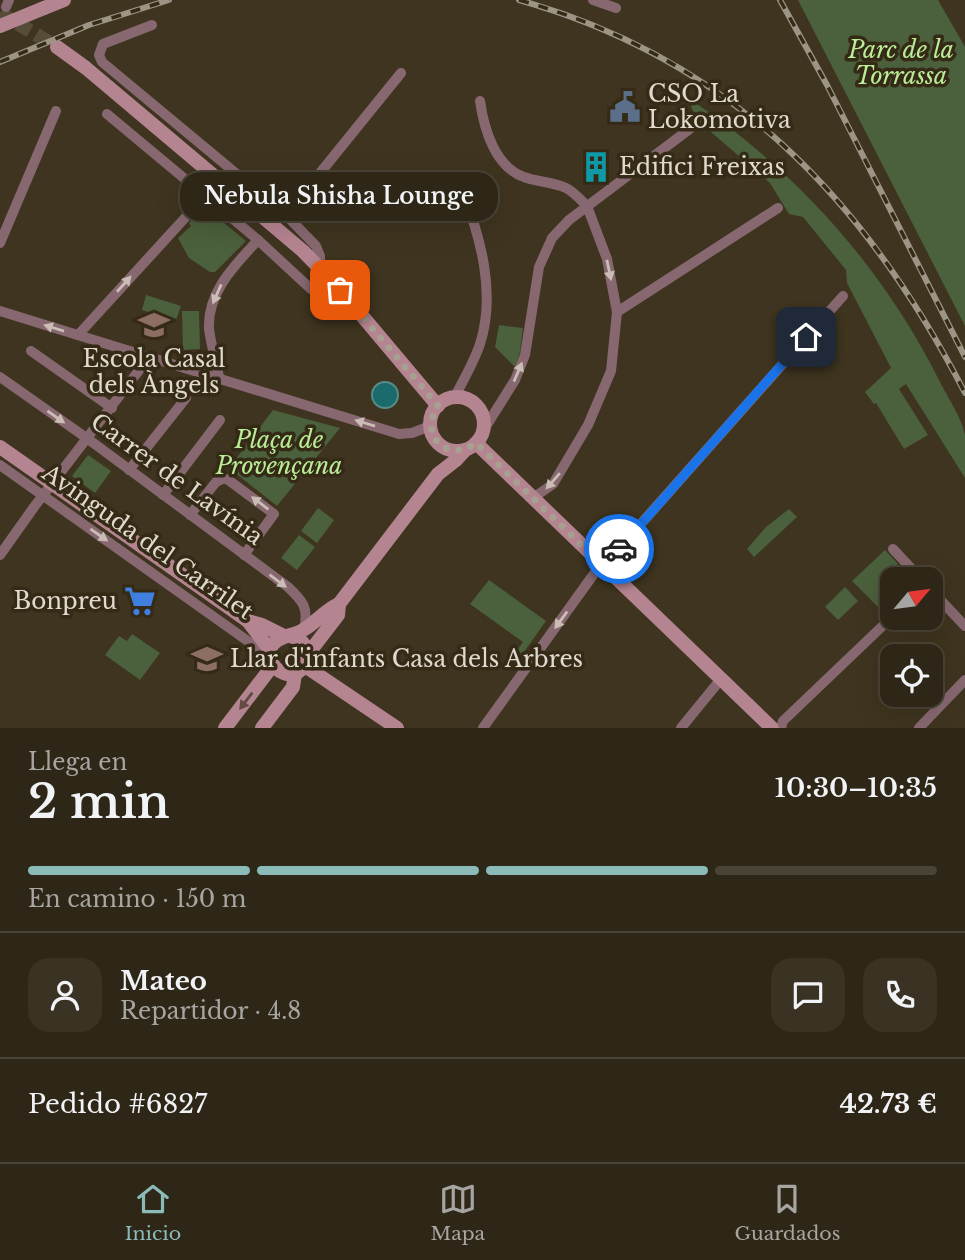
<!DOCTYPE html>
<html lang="es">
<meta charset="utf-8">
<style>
:root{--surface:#2e2717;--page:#3a3324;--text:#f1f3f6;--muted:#a7a5a1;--line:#494436;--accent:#8bbbb9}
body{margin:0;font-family:"Libre Baskerville",serif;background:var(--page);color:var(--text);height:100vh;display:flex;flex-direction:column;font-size:26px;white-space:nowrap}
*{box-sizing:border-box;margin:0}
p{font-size:23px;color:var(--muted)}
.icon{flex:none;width:38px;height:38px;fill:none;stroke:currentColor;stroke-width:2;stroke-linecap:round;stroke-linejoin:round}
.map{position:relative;height:728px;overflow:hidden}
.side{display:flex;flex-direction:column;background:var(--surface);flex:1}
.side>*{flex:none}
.needle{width:46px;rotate:61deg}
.buttons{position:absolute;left:880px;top:567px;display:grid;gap:14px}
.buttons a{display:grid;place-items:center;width:63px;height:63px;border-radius:14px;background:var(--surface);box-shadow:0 7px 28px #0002,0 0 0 2px var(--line);font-size:35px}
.pin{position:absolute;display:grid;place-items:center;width:60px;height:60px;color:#fff;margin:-30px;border-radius:14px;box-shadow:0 4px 10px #0006}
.courier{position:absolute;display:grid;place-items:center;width:70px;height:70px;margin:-35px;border:5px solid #1a73e8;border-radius:50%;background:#fff;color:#222;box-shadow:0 2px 9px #0007}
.bubble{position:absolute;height:49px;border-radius:21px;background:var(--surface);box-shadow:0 7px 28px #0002,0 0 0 2px var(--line);font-size:23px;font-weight:600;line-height:49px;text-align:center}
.summary em{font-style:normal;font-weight:600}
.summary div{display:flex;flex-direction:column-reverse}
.summary{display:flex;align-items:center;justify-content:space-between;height:119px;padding:0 28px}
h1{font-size:46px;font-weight:600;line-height:52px}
.bar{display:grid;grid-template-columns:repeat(4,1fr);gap:10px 7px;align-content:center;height:84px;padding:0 28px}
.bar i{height:9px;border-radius:5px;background:var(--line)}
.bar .active{background:var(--accent)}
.bar p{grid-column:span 4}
.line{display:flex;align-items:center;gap:18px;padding:0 28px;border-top:2px solid var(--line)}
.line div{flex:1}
.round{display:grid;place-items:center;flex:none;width:74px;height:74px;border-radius:21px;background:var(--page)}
.tab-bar{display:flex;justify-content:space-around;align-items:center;height:98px;border-top:2px solid var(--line);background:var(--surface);font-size:19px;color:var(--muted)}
.tab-bar a{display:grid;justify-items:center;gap:4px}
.tab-bar .active{color:var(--accent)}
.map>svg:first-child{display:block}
.green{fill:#4b603c}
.water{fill:#1c6b6c;stroke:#578c89;stroke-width:2}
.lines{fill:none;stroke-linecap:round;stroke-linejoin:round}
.secondary-tunnel{stroke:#564d39;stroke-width:14;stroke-dasharray:14 7;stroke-linecap:butt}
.street{stroke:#876870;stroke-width:10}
.secondary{stroke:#b58491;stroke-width:14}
.rail-casing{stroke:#9c9484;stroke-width:6}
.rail{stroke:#342a16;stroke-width:3.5;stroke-dasharray:10;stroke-linecap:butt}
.secondary-bridge{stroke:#b58491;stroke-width:14}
.oneway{fill:#cabdb6}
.oneway2{fill:#614a41}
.done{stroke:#a79f90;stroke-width:7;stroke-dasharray:0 12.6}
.route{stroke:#1a73e8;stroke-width:9}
.labels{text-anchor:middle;stroke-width:7;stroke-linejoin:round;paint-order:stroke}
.park-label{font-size:23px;font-style:italic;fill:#bbec97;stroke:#342a16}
.poi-label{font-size:23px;fill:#e0d9cd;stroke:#342a16;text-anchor:start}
.street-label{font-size:23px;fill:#e0d9cd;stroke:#342a16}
</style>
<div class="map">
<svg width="965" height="728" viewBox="0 0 965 728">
<rect width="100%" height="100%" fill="#3e341f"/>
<g class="green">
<path d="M798,0H938L965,47V326Z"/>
<path d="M688,98C794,168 883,267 940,382C947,396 963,420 965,435C965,449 965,464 965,478L906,384L899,389L928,435L904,449L876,403L874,404L865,392L891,368L847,283L846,270L803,217L789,214L770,183L696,119Z"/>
<path d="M207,209L246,241L215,272H210L189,258L178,238L191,226L189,223L192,220L195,221Z"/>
<path d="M146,295L181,306L176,320L142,310Z"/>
<path d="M182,311H199L200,349L183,350Z"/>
<path d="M499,325L523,328L520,352L515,367L495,347Z"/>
<path d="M273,410L340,428L277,506L229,468Z"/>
<path d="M88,455L111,471L95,493L72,476Z"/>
<path d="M318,508L334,520L317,543L301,531Z"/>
<path d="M789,509L797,517L754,557L747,549L766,527Z"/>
<path d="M299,535L315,547L297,570L281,558Z"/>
<path d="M885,550L898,564L879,582L891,596L879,608L852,581Z"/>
<path d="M489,580L546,621L519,659L515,658L513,651L518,649L523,642L470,604Z"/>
<path d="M845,587L858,601L838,620L825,607Z"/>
<path d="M132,634L160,653L140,680L105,655L119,636L127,641Z"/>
</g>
<circle class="water" cx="385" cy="395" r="13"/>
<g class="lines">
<path class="secondary-tunnel" d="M0,13L57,47"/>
<g class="street">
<path d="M593,0L616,8"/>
<path d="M6,7L9,0"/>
<path d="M152,25L103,44L99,55L102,62L286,215L316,246L320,256V268"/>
<path d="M480,101C484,129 495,167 524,177C537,182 554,182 566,188C574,192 581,200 587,206"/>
<path d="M107,114L258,240L311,289L320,291L337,286"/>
<path d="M286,215L401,73"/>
<path d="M0,243L56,111"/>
<path d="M0,311L399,434L412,433L430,426"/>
<path d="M617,312L778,208"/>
<path d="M78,335L205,196"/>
<path d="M31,351L112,408"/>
<path d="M0,377L88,439L288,587C303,601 309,608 304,629"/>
<path d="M219,377C216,361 211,345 209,329C207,292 235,265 258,240"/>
<path d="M454,398C463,381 474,362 480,344C496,294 481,239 463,192"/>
<path d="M483,431L515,380L525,355L539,267L552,238L569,220L691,128"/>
<path d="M0,465L269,656"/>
<path d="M129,470L186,398"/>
<path d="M163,495L220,420"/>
<path d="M533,498L553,484L588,425L611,371L617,312L607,259L587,206"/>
<path d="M190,515L216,482L222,479H227L274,514L244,555"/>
<path d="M893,549L921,579"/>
<path d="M0,555L34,507L150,356"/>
<path d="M931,590L965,626"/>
<path d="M483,728L601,564L615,553L843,296"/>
<path d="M681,728L721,679"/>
<path d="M781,728L783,721L892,617"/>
<path d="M919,728L965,680"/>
</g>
<g class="secondary">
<path d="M44,8L64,0"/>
<path d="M57,47L86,68L303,251L337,286L438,406"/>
<circle cx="457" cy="424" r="27"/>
<path d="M476,443L772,728"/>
<path d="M0,447L248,621L270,650"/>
<path d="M248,621L262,625L284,636"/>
<path d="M290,636C313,640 313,669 291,675C276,673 262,658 273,644C281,635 294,636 303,630C317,622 325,610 339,604"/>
<path d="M308,654L338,615L339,604L438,474L456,460L465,450"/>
<path d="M305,666L397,728"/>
<path d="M225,728L273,665"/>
<path d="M262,728L293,687L295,674"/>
</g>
<defs>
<g id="rail">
<path d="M519,0C733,60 866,201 965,393"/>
<path d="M780,0L827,85L965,357"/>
<path d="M0,62L89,25L169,0"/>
</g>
</defs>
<use href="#rail" class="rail-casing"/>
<use href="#rail" class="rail"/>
<path class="secondary-bridge" d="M0,26L44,8"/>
</g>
<defs><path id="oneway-solid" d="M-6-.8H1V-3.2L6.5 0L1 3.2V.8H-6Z" transform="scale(1.75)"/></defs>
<g class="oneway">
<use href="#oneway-solid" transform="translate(609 270) rotate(78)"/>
<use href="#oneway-solid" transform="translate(124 284) rotate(-48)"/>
<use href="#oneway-solid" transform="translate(217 294) rotate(114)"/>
<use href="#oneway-solid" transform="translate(54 328) rotate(-163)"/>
<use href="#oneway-solid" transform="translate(518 372) rotate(-67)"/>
<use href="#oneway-solid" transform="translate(56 417) rotate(35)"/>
<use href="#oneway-solid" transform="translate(365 423) rotate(-163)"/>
<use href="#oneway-solid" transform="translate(553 481) rotate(131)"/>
<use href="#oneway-solid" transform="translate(260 503) rotate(-143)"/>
<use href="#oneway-solid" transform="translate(99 535) rotate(35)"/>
<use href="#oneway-solid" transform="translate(278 581) rotate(37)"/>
<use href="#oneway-solid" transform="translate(561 620) rotate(126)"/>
</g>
<use class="oneway2" href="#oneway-solid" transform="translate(246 701) rotate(127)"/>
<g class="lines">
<path class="done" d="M340,290L438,406C418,435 447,464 476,443L601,564L619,549"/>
<path class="route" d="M619,549L806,337"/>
</g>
<defs>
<symbol id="civic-bare" viewBox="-9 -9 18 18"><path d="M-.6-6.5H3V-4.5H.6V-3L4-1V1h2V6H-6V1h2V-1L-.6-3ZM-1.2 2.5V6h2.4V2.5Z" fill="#5c6f8a" stroke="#342a16" stroke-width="2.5" paint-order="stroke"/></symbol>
<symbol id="building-bare" viewBox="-9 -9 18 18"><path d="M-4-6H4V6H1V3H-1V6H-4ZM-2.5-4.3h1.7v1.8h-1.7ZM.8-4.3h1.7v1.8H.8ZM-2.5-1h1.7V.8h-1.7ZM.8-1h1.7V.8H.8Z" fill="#0f9aa8" stroke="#342a16" stroke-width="2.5" paint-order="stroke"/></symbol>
<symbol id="school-bare" viewBox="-9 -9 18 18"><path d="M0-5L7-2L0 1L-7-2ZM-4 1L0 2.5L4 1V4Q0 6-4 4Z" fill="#8d6e63" stroke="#342a16" stroke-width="2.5" paint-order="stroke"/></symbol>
<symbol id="supermarket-bare" viewBox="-9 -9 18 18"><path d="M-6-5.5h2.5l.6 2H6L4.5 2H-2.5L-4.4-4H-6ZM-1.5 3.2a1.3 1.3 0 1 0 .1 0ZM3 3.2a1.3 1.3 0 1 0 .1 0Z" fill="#3f7fe0" stroke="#342a16" stroke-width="2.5" paint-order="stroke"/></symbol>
</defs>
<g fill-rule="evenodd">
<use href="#civic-bare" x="603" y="85" width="44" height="44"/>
<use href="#building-bare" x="574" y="145" width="44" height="44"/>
<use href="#school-bare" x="132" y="303" width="44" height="44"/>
<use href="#supermarket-bare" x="118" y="579" width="44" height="44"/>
<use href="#school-bare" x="185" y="637" width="44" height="44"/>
</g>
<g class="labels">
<g class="park-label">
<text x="901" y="58">Parc de la<tspan x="901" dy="26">Torrassa</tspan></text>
<text x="279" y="448">Plaça de<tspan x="279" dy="26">Provençana</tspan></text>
</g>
<g class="poi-label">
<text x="648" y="102">CSO La<tspan x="648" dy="26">Lokomotiva</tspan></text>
<text x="619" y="175">Edifici Freixas</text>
<text x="154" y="367" text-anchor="middle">Escola Casal<tspan x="154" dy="26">dels Àngels</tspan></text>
<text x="117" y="609" text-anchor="end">Bonpreu</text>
<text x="230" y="667">Llar d'infants Casa dels Arbres</text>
</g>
<g class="street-label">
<text transform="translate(177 479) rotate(36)" y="8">Carrer de Lavínia</text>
<text transform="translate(148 542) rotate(35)" y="8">Avinguda del Carrilet</text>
</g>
</g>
</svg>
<div class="buttons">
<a><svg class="needle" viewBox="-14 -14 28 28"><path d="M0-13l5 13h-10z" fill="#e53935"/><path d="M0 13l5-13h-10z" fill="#a7a5a1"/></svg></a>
<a><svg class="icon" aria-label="locate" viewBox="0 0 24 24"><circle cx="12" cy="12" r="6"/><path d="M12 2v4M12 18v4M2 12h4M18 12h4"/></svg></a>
</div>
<div class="pin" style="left:340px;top:290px;background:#ea580c"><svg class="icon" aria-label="bag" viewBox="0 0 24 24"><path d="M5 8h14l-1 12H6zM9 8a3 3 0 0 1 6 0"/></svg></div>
<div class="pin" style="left:806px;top:337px;background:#1f2937"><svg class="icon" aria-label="home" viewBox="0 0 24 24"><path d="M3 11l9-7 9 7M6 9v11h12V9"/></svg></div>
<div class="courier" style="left:619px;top:549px"><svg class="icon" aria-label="car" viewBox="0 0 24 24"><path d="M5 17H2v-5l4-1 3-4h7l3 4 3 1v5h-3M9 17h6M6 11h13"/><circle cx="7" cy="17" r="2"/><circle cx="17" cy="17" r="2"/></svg></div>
<div class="bubble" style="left:180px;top:172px;width:318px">Nebula Shisha Lounge</div>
</div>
<section class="side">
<div class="summary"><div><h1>2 min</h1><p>Llega en</p></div><em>10:30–10:35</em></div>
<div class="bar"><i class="active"></i><i class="active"></i><i class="active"></i><i></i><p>En camino · 150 m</p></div>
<div class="line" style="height:126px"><a class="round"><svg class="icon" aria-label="person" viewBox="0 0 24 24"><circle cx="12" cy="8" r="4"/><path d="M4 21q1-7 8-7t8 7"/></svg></a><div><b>Mateo</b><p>Repartidor · 4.8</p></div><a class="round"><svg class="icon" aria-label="chat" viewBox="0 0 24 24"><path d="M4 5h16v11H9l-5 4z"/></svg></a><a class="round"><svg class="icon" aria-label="phone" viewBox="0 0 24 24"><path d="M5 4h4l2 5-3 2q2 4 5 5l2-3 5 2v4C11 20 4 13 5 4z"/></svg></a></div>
<div class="line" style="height:91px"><div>Pedido #6827</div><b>42.73 €</b></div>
</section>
<nav class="tab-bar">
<a class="active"><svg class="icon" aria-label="home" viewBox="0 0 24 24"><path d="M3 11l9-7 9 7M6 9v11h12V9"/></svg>Inicio</a>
<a><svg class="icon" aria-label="map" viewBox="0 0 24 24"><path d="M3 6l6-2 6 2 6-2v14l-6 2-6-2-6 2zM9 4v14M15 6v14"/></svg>Mapa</a>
<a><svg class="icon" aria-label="saved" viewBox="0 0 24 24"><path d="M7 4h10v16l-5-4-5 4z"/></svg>Guardados</a>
</nav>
